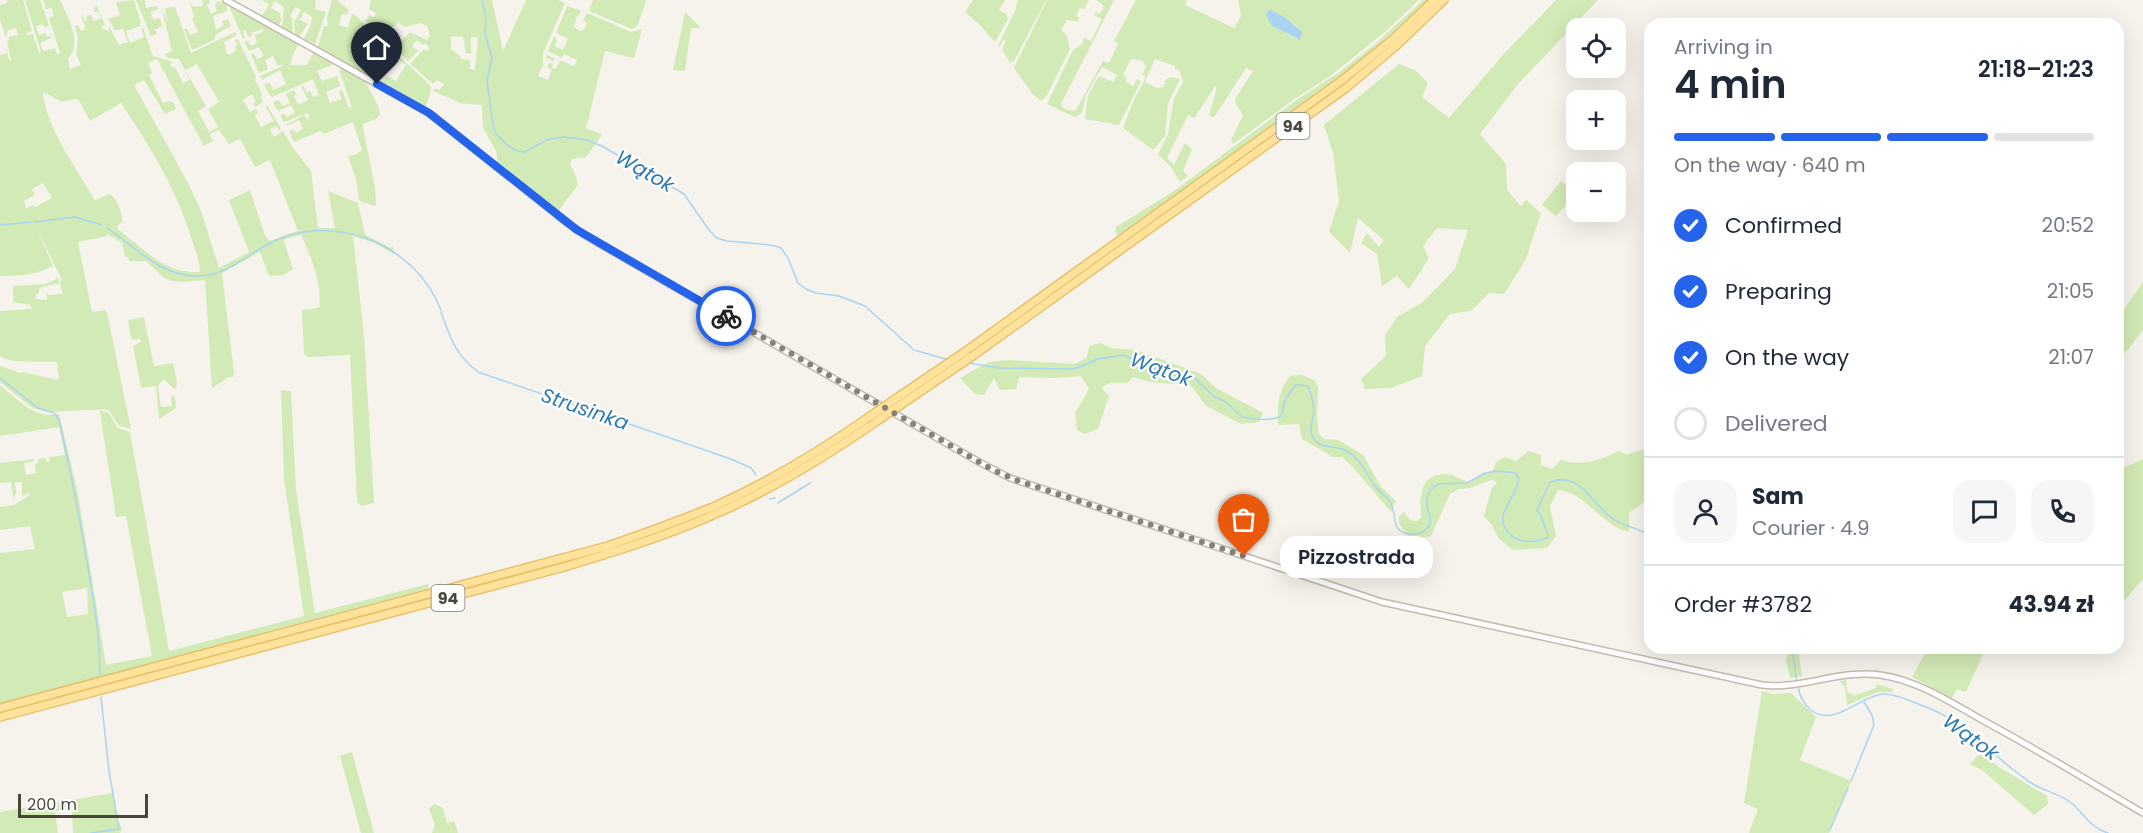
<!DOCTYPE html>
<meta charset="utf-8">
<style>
:root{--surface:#fff;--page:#f6f6f7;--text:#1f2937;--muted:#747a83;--line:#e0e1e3;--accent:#2563eb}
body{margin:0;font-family:Poppins,sans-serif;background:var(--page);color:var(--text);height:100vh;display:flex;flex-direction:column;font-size:22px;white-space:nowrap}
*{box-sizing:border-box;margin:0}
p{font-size:20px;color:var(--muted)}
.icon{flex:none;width:33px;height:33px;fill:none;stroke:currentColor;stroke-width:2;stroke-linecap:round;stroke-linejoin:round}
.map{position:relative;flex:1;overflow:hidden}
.side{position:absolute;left:1644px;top:18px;width:480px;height:636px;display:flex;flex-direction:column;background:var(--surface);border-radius:18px;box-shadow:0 6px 24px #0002}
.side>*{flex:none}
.tools{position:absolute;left:1566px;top:18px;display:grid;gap:12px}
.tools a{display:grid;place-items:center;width:60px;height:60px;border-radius:12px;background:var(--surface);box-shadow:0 6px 24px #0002;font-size:30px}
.scale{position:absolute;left:18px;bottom:15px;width:130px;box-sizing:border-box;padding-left:6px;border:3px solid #4b4439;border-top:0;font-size:16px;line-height:21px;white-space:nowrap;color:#4b4439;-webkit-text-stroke:4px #fff;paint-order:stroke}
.pin{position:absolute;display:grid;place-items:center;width:51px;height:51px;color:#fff;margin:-62px -26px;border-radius:50% 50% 50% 0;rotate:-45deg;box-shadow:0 0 6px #0007}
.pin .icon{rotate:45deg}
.courier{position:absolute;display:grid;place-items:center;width:60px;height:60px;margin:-30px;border:4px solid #2563eb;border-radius:50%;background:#fff;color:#222;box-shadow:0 2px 8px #0007}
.bubble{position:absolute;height:42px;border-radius:18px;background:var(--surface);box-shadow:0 6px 24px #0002;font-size:20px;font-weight:600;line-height:42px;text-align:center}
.head em{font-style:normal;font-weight:600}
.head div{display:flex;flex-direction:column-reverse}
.head{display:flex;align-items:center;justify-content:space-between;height:102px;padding:0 30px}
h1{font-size:39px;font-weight:600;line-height:45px}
.bar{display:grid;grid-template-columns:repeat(4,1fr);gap:9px 6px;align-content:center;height:72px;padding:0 30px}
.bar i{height:8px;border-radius:4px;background:var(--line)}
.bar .on{background:var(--accent)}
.bar p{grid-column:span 4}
.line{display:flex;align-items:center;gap:15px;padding:0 30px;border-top:2px solid var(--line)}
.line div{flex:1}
.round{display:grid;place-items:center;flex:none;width:63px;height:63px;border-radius:18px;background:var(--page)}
ol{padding:0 30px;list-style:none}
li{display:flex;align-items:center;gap:18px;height:66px}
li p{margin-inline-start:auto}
li .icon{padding:6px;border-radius:50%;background:var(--accent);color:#fff;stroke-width:4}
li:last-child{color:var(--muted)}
li i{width:33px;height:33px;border:3px solid var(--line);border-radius:50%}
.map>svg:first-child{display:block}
.green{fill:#d2eab5;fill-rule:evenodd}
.water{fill:#a9d4f2}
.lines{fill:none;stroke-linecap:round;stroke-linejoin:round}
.stream{stroke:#a9d4f2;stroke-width:1.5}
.minor-casing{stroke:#c2bbae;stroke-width:8}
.major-casing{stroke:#e6c16a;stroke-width:10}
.minor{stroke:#fff;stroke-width:5}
.major{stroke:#ffe39c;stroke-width:7}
.major-bridge-casing{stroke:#e6c16a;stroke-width:10;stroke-linecap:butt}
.major-bridge{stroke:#ffe39c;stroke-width:7}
.done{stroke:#878178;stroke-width:6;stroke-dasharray:0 10.8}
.route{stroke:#2563eb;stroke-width:8}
.labels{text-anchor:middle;stroke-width:4.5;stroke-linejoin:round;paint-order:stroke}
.shield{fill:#fff;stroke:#817c74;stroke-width:1.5}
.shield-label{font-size:16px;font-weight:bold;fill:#4b4439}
.water-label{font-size:20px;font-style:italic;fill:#2e7ab2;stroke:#fff}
</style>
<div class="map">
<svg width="2143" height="833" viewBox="0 0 2143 833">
<rect width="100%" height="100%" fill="#f6f3ec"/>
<g class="green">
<path d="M7,0H23L31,28L32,31L26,33L27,35L33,34L39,53L41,52L25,0H40L49,25L45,28L43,24L36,26L39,35L45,33L47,37L50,36V30L51,38L40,43L43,51L55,48L57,54L60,53L49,18L54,16L52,8L46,9L43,0H60C68,18 83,41 68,59L70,69L81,65L76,54L78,37L75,26L78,25L81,31L84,30L85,26L81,15L82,14L85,21L87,20L86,17L91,15L94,21L101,19L99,12H94V7L97,6L105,25L102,26L103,29L109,31V26L119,45L128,42L123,29L115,30L108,19L120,15L116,2L134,0L141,23L140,26L126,31L130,43L144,37L141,28H143L153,56L173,62L170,65L173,68L175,67L183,83L190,80L179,59L167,58L165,54L172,51L162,9L168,23L165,8L175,7L191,53L235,32L237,35L224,42L226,48L225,49L228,55L236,51L235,46L237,45L235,40L238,39L256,77L255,80L262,94L261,98L263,102L255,107L253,104L256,101L252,94L243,100L250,112L256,109L258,113L255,116L261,127L274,121L265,106L267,105L281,129L279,130L276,126L270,129L274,137L283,131L293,148L311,171L318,228H335L328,191L358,203L365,235L391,248L393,246L394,254L375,243L353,236L364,335L374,503L361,506L357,501L350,355L308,357L304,354L302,310L319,308C323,285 311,256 301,235L285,239L284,241L293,269L283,275L269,276L260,252L222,273L234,373L233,377H229L212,388L205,280L184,282L173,281L164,278L146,261H129L128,257H125L122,243L108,234L107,236L78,242L92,312L105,310L107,313L131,429L119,426L108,409L46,412L31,407L0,382V366L21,373L23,372L57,380L59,378L57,362C43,361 10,364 0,356V311L32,309L31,305L13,302V286L46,284L58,278L60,283L62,280L37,229L53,266C37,275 18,276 0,276V55L6,54V48L9,60H11L7,41L9,40V37L18,35L16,28L8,30L6,38L0,20V5L7,3ZM157,59L204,146L213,141L210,134L219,130L229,144L240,139L255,167L270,160L298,231L269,241L264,233L250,190L229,200L249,252L219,268L201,211L188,183L134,85L144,80L165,114L176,109L174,103L170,101L163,103L149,75L152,73L148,63ZM197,64L219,102L208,109L218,127L209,132L198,111L206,106L185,70ZM43,92L62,102L73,99L79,100L90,121L121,103C151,148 176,188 192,240C195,250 200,261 200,272C165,275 143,248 118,229L117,226L122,222C123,214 117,199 110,194L95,200C78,171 45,126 43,92ZM43,183L52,198L35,207L34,205L26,208L24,201L35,195L32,189ZM60,283L63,294L48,295L46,291L47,300L36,299V294L39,293V288Z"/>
<path d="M136,0H145L146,8L157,6L158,9L151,12L153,20L160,18L162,26L155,30L157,34L151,36Z"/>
<path d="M189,0L193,7L203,6L202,0H209L210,3L207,5L211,14L217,11L215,5L218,1L216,0L227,4V11L213,16L216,30L224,25L222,21L228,19L231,26L216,34L214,40L192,50L184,29L187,28L190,35L198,32L192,18L194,17Z"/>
<path d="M262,0H316L315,9L326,12L315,44L304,39L311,24L312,17L304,12L300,20L308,24L299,37L295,34L294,19L296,20L301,10L295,7L290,16L292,17L293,33L282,27L284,7L275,1L271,8L280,13L281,21L279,25L262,16L269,4Z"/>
<path d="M332,0H337L349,10L346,15L342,14L339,25L348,28L352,14L355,15L370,29L361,33L359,41L368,43L372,31L430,85L431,90L426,107L383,83L387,76L396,81L406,65L394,57L380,79L377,80L318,47L324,26H328L327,17Z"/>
<path d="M371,0H492L503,51L526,0H558L565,3L543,53V65L538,76L548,80L552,70L547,67L549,63L553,64L552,68L556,69L560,61L555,58L553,61L546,58L547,55L574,66L577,60L564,54L562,58L548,51L554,36L557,40L555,46L563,50L568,39L556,33L567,6L581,11L578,16H577L574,27L580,31L584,30L587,23L583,20L587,13L631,32L642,29L634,58L605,51L586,128L602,135L586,157L572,159L570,164L576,176L578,185L558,211L498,163L496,151L483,128L482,105L461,103L433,91L435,88L439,90L444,84L437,80L433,84L410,64L424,49L427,51L429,47L425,43L423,45L417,40L412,46L418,51L408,61L395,47L410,32L427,40L430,35L427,26L421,23L404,27L398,22L391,30L399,38L391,45L366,21L369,15L374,17L376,13L369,9ZM454,36L463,37L466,53L471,54V37H478L475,70L470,69V60L461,59L460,56L451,49V37Z"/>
<path d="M593,0H646L638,25L632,29L589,11Z"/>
<path d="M973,0H1005L999,10L1006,14L1008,19L995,42L979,24L965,12Z"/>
<path d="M1018,0H1046L1014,61L1010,63L1002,50L1006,40L1004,39L999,47L998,46L1015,11Z"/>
<path d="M1047,0H1089L1084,9L1080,8L1076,16L1080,18C1076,24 1073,20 1067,20L1061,30L1067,36L1070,49L1047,95L1041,101L1032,93L1014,68Z"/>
<path d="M1096,0H1114L1061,104C1063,110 1071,112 1076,110L1103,61L1109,63L1118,44L1114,41L1136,0H1187L1185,5L1234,28L1241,16L1238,0H1419L1386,31L1329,77L1293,100L1233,144L1231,140L1243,115L1235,102V99L1253,71L1246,68L1215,116L1212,117L1209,115L1216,91V85L1194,118L1188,115L1167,158L1174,165L1185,143L1192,149L1183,171L1188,176L1180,182L1171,167L1158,154L1168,134L1174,98L1183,82L1179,70L1175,69V66L1155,59L1145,82L1157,88L1164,87L1165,80L1172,77L1180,79L1168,104L1165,136L1153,150L1123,128L1133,102L1146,77L1142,75L1146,67L1143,61L1131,59L1123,74L1127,79L1126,82L1133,86L1137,79L1141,81L1119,125L1085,119L1088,95L1099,76L1114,82L1117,75L1102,67L1086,95L1082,113L1075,117L1047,104L1073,50L1082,44L1084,38L1091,41L1102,19L1094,15L1096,12L1100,14L1104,6ZM1269,9L1297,26L1298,40L1272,25Z"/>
<path d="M1423,0H1428L1367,56L1333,82L1118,237L1115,231L1116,227L1174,191L1295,101L1338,73L1375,44Z"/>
<path d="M1556,0H1598L1518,84L1480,134L1506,164L1507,190L1521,206L1526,200L1541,213L1526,259L1504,294L1489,293L1471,311L1450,314L1425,346L1422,376L1391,388L1365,389L1361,379L1386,356L1385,335L1397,317L1423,302L1455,269L1468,230L1437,228L1423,246L1429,258L1409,289L1397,276L1382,286L1377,254L1361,243L1367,233L1379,247L1384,240L1358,218L1350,253L1329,232L1339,201L1333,153L1324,125L1399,64L1415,70L1428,83L1422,97L1449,118L1501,57Z"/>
<path d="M230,4L299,43L293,54L290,65H307L314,51L328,59L327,60L333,65L317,71L322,81L337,76L340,86L326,92L330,103L342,99L339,93L342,90L349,108L352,107L339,70L345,69L365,81L378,106L380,114L376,119L363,124V128L375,188L376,206L361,202L359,199L356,179L348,156L355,155L362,150L353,122L324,134L320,131L294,142L289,131L294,129L296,133L303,129L299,120L287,126L286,125L304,115L309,121L308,113L284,122L280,115L284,113L287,117L295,113L291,105L278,111L273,102L279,100L282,106L290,103L286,94L294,90L296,94L294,96L298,105L308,100L301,86H303L307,92L310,91L313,97L319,95L313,79L272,97L270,96L264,84L270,83L273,90L286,84L280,70L262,80L260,76L283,66L282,64L278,66L273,56L265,60L268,69L259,73L251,54H254L257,59L264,56L259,47L249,51L244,42L248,41L251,46L257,43L255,35L263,32V29L251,33L252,36L248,37L246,30L243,31L245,38L243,39L230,8Z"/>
<path d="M685,12L701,28H691L685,71L673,70Z"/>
<path d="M1561,181L1576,193L1556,216L1542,205Z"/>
<path d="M2143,282V330L2118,362V318Z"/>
<path d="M144,317L154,366L173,363L177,382L176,389L173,388L164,379L158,385L161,407L172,406L171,396L175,397L176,408L159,419L156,386L141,388L133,346L141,342L140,339L133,340L131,337L128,320Z"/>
<path d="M1101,343L1111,348L1136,350L1201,374L1216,388L1263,413L1259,422L1241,424L1205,405L1193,388L1185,382C1171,386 1147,382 1133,377L1127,383H1110L1101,388L1109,396L1098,429L1085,434L1077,430L1075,413L1089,389L1081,376L1055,378L1019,377L1016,389L1000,390L994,378L984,395L975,394L960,378L989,362L1008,360L1075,364L1087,357L1089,346Z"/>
<path d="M1302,375L1314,380L1318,387L1317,418L1319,434L1324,439L1338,440L1363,455L1381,487L1396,501L1391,512L1353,467L1342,457H1333L1302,439L1299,424L1278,425C1277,406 1278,391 1290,376Z"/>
<path d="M0,385C17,399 34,419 59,414L60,418L78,494L106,665L152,656L126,516L116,517L100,411L108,412L118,428L130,432L169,651L304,616L284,479L281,390L291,391L296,491L315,613L428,584L429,590L0,704V553L35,549L30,526L0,530V507L14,505L30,495L28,493L22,496V482H15L16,492L14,501L11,482L0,483V463L34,459V461L24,463L26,475L36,473L35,464L38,463V459L45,458L47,462L50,461L49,457L65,455L59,427L0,436ZM87,588L88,614L67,617L62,592Z"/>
<path d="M1641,450L1650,452V498L1629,513V532C1601,526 1586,492 1558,490L1550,506L1556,536L1547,548L1513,550L1499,539L1492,525L1484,516L1492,487L1497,483L1492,480C1481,483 1470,490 1459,489L1450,494L1431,536L1417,539L1409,537L1399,524V516L1404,512L1410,520L1417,521L1421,518C1420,498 1418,475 1445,474C1452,474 1461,479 1468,482L1493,470L1496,462L1504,457L1516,461L1528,451L1541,455V465L1552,469L1561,460C1580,467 1602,460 1619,451L1626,455Z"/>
<path d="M2143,459V579L2118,608V475L2123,468Z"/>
<path d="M1789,648H1798L1802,676L1790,678L1786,660Z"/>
<path d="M1928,648H1986L1966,692L1957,689L1952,698L1912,677Z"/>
<path d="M1846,680L1847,692L1852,694L1853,696L1876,688V684L1893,689L1892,692H1878L1847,705L1845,688L1840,681Z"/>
<path d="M1762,691L1773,694L1791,693L1816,717L1800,760L1851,781L1829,833H1749L1758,809L1744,803Z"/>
<path d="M352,752L374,833H361L340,756Z"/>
<path d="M1978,755H1984L1999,767L2047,796L2048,804L2034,815L1982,770L1970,764Z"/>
<path d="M113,793L117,817L122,829L120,833H73L72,810L55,811L58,833H0V812Z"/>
<path d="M434,804L443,808L447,823L454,821L458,833H432L435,825L429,809Z"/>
</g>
<path class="water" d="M1269,9L1286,18L1302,32L1300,40L1271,25L1266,15Z"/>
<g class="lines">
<g class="stream">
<path d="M482,0L486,18L485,33L492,58L487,81L493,125L495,133L506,144L517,151L524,152L549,139L564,137L587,140L602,146L684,194L709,230L717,238L727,241L771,245L781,248L788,258L798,283L806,289L816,293L839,296L865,306L914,350L949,360"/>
<path d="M34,222L75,217L102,225"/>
<path d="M0,225L31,222"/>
<path d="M107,228C137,248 160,276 197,276C228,277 252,249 279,239C342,214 416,247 441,310"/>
<path d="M441,312C451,339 454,353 478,372L731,459L751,468L756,475"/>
<path d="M968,363L1000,368L1074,369L1098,359L1123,355L1163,372L1179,377L1195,378L1213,396L1226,402L1242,417C1255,419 1268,422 1281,416L1286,398L1296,385L1308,386C1311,393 1313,401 1314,408C1314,419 1307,430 1314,439C1324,451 1336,444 1347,451C1361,459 1366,474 1375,486C1379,491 1384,495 1388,499C1395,507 1393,516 1396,525C1400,535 1415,537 1424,531C1443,518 1411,502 1438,484L1467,483L1485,473L1497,471L1515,473L1519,478C1517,500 1486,519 1515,538C1525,544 1536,542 1547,538L1548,535L1541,516L1537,510L1550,482C1581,471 1592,504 1612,518C1624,527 1636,527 1647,534L1650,543"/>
<path d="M0,378L38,408L54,413"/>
<path d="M55,414L59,420C68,457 75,495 82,533C90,580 100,628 100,675"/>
<path d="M770,499L775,498"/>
<path d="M778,503L810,483"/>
<path d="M1792,648L1797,682"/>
<path d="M1798,687C1800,696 1803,704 1811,710C1835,728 1859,696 1883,694C1896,693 1914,703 1926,707C1969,723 1996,761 2033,784C2045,791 2059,794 2070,802C2084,813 2090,828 2108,833"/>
<path d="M1851,781L1874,725L1872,715L1864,702"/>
<path d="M1830,830L1848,788"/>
<path d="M91,833L119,829L109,771L101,697"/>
</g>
<defs>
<path id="minor" d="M226,0L429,113L567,223L598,243L979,462L1010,478L1382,602L1762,685C1801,690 1840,669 1880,675C1917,680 1952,703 1984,721C2038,750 2090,782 2143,813"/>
<g id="major">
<path d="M966,351L1341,81L1392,40L1434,0"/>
<path d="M974,355L1346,88L1397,45L1444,0"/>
<path d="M0,708L608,546C643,534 678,521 713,507C767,483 817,453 866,419"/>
<path d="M0,717L564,567C617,551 669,535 720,512C774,488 825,457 874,423"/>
</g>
</defs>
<use href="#minor" class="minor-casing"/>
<use href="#major" class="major-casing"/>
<use href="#minor" class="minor"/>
<use href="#major" class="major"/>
<defs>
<g id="major-bridge">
<path d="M866,419L966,351"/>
<path d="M874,423L974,355"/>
</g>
</defs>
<use href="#major-bridge" class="major-bridge-casing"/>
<use href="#major-bridge" class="major-bridge"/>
</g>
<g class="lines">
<path class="done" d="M726,316L993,470L1016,480L1244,556"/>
<path class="route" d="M377,84L429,113L577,230L726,316"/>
</g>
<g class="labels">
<g class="shield">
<rect x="1276.5" y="113" width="33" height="26" rx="4.5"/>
<rect x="431.5" y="585" width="33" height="26" rx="4.5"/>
</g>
<g class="shield-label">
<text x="1293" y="132">94</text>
<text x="448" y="604">94</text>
</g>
<g class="water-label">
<text transform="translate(645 171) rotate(30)" y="7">Wątok</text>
<text transform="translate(1161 369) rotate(20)" y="7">Wątok</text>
<text transform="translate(585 409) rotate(19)" y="7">Strusinka</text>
<text transform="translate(1971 737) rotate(36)" y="7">Wątok</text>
</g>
</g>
</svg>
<div class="tools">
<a><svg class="icon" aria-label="locate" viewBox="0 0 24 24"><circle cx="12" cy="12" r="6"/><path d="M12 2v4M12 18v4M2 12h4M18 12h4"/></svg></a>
<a>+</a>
<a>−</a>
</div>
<div class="scale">200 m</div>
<div class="pin" style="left:1244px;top:556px;background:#ea580c"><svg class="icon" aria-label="bag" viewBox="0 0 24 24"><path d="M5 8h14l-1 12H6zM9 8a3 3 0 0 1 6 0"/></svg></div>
<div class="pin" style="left:377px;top:84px;background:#1f2937"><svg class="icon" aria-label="home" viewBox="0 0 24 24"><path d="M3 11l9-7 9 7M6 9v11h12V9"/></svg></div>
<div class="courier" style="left:726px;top:316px"><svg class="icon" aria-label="bike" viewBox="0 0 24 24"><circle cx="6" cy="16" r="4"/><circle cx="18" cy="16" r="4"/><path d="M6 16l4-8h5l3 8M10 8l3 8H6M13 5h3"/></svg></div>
<div class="bubble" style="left:1280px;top:536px;width:153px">Pizzostrada</div>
<section class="side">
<div class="head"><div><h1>4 min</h1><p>Arriving in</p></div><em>21:18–21:23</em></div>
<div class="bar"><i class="on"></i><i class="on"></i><i class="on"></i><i></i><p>On the way · 640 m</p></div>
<ol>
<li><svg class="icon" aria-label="check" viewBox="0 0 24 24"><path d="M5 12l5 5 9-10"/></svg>Confirmed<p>20:52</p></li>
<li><svg class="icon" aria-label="check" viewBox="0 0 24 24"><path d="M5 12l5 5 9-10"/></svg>Preparing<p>21:05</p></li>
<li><svg class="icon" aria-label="check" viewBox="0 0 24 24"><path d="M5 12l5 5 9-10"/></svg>On the way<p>21:07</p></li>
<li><i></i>Delivered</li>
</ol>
<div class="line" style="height:108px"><a class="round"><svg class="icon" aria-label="person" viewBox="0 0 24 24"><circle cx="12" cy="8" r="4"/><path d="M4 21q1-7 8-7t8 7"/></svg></a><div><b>Sam</b><p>Courier · 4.9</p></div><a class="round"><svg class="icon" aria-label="chat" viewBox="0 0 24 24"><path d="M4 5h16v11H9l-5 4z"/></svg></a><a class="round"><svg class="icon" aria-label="phone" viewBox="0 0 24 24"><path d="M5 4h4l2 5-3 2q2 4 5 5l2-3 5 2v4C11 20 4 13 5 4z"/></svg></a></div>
<div class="line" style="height:78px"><div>Order #3782</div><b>43.94 zł</b></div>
</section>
</div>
